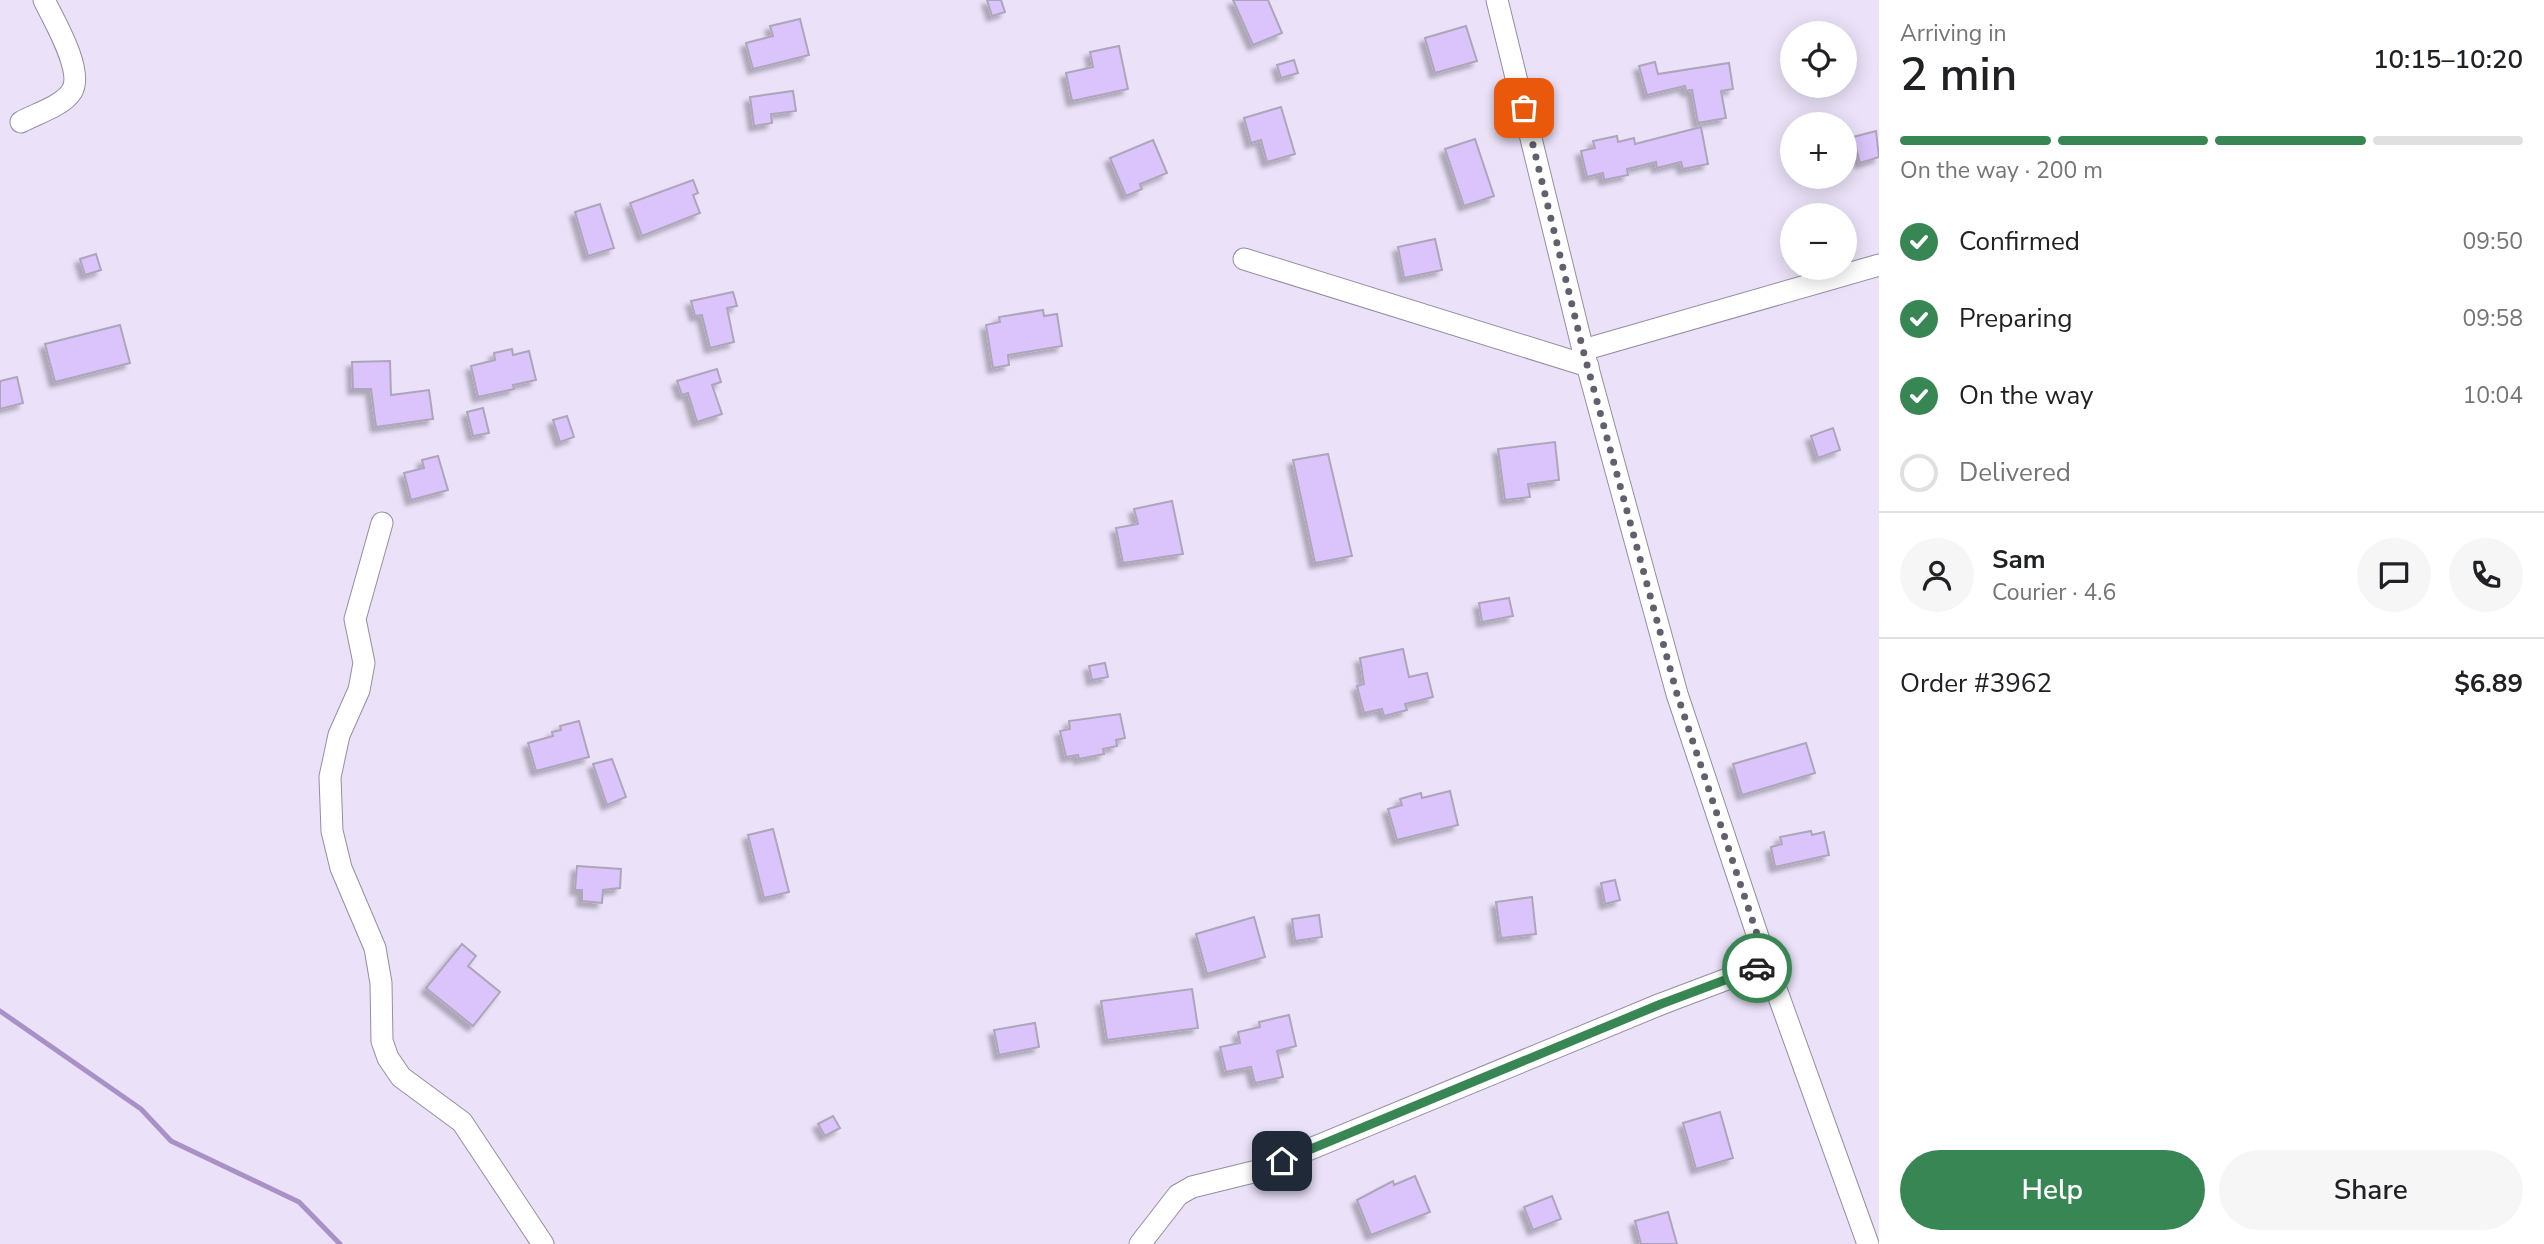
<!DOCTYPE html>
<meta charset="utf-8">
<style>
:root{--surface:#fff;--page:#f6f6f6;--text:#202124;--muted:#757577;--line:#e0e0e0;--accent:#398655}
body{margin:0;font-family:"Nunito Sans",sans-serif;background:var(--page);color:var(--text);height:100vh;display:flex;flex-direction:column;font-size:26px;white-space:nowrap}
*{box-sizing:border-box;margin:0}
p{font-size:23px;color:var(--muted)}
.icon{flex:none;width:38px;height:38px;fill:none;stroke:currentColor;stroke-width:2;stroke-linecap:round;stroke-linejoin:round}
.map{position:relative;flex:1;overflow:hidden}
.drawer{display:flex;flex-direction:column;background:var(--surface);width:665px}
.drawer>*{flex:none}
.controls{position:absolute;left:1780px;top:21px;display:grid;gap:14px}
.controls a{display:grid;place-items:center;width:77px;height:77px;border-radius:50%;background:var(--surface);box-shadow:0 4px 18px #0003;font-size:35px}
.pin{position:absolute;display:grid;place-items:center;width:60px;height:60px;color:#fff;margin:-30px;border-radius:14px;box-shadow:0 4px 10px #0006}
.courier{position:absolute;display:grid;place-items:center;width:70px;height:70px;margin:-35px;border:5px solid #398655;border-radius:50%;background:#fff;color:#222;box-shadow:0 2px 9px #0007}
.head em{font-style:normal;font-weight:600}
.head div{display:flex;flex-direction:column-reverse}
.head{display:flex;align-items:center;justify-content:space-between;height:119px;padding:0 21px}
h1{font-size:46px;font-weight:600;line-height:52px}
.bar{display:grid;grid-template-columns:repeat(4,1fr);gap:10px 7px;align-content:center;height:84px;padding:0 21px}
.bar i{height:9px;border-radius:5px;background:var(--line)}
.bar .selected{background:var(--accent)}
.bar p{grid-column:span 4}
.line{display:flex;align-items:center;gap:18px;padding:0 21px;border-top:2px solid var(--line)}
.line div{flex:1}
.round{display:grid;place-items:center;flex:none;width:74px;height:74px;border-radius:37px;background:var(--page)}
ol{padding:0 21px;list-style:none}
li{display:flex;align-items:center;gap:21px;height:77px}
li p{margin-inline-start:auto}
li .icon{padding:7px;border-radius:50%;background:var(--accent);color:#fff;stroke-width:4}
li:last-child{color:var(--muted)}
li i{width:38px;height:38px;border:4px solid var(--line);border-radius:50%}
.primary-button{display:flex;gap:14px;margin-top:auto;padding:14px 21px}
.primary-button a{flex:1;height:80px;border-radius:42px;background:var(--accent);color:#fff;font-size:28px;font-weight:600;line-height:80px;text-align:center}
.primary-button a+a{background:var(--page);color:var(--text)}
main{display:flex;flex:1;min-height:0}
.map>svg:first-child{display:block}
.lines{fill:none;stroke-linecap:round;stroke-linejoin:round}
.stream{stroke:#a791c6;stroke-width:5}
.building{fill:#dac4fb;stroke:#ada5ba;stroke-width:2;filter:url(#shadow)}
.minor-casing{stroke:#958da1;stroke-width:23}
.minor{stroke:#fff;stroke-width:21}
.done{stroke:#645f6d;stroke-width:7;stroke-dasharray:0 12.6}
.route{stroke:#398655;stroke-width:9}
</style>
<main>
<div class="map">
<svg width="1879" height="1244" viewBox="0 0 1879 1244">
<defs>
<filter id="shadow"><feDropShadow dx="-5" dy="5" stdDeviation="2" flood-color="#0004"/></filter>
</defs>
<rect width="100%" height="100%" fill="#ebe2f9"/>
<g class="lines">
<path class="stream" d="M0,1011L141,1109L171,1141L299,1202L340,1244"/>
</g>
<g class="building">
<path d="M987,0H1001L1005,12L992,16Z"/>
<path d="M1233,0H1268L1282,33L1253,45Z"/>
<path d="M800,19L809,55L753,69L746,43L773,36L770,26Z"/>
<path d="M1466,26L1477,61L1435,73L1425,38Z"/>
<path d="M1119,46L1128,89L1072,101L1066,73L1093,67L1090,52Z"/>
<path d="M1294,60L1298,73L1281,78L1277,65Z"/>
<path d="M1655,62L1658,74L1729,63L1733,89L1721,91L1726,118L1698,123L1692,90L1686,91L1685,86L1647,95L1639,66Z"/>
<path d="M793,91L796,111L771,114L772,123L754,126L750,97Z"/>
<path d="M1281,107L1295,154L1267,162L1261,140L1251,143L1244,118Z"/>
<path d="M1701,127L1708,164L1683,169L1681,162L1657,168L1656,162L1627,169L1628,175L1604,180L1603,173L1587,177L1581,151L1595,148L1593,141L1617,136L1618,142L1634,138L1635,144Z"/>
<path d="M1876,131L1879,157L1860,163L1853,137Z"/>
<path d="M1475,139L1494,196L1464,206L1445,149Z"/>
<path d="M1153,140L1167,173L1140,184L1142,189L1126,196L1110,158Z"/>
<path d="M693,180L698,193L693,195L700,213L642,236L630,203Z"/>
<path d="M600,204L614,248L588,256L575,212Z"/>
<path d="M1435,239L1442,270L1404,278L1398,247Z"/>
<path d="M96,254L101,270L85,275L80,259Z"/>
<path d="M733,292L737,306L727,308L734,342L710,348L702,315L695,316L691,301Z"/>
<path d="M1043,310L1044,316L1057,314L1062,346L1008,355L1009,365L993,368L986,325L1000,322L999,317Z"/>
<path d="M120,325L130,363L55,382L45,344Z"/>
<path d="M512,349L513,355L529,351L536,380L513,385L514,389L478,397L471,366L495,360L494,353Z"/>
<path d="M390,361L391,395L429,390L433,419L376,427L371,389H353L352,362Z"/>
<path d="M717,369L721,382L712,385L722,414L697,422L688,393L682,395L677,381Z"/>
<path d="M17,377L23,403L0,409V381Z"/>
<path d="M483,408L489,433L473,436L467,412Z"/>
<path d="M567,416L574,437L560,442L553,420Z"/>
<path d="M1833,428L1840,450L1818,458L1811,436Z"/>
<path d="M1555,442L1559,480L1528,484L1530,497L1505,500L1498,449Z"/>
<path d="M1328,454L1352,556L1315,563L1293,460Z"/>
<path d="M438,456L448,490L411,500L404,473L424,468L422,460Z"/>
<path d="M1172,501L1183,554L1123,563L1116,528L1138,524L1134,509Z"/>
<path d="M1509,598L1513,616L1482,622L1479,603Z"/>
<path d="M1403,649L1409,677L1427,673L1433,697L1405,704L1407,710L1384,716L1382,709L1364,713L1357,686L1364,684L1360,658Z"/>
<path d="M1105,663L1108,677L1092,680L1089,666Z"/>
<path d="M1120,714L1125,738L1116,740L1117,746L1103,749L1104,754L1079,759L1078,755L1066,757L1060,731L1070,729L1069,721Z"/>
<path d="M579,721L589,757L536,771L528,743L553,736L552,732L561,730L560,726Z"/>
<path d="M1806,743L1815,773L1742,795L1733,764Z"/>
<path d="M612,759L626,797L607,805L593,764Z"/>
<path d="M1450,791L1458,825L1397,840L1388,809L1402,805L1400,799L1421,793L1422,798Z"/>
<path d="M773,829L789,892L764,898L748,835Z"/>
<path d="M1811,831L1812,835L1824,832L1829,855L1775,867L1771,847L1782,844L1780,837Z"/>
<path d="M577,866L621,869L620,888L603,890L602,903L582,901V890H575Z"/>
<path d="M1615,880L1620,900L1605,904L1601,883Z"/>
<path d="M1532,897L1536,934L1501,938L1496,902Z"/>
<path d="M1319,915L1322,937L1295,941L1292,919Z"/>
<path d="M1254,917L1265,957L1207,974L1196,934Z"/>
<path d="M462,944L476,956L468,966L500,992L473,1026L426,988Z"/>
<path d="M1192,989L1198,1028L1107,1040L1101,1001Z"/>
<path d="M1289,1015L1296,1046L1277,1051L1283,1077L1255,1083L1251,1067L1226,1072L1220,1047L1240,1043L1238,1032L1260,1027L1259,1022Z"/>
<path d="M1035,1023L1039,1047L999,1055L994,1030Z"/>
<path d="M1720,1112L1733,1158L1696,1169L1683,1123Z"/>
<path d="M833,1116L840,1128L825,1136L818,1124Z"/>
<path d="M1415,1176L1430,1212L1371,1235L1357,1200L1393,1181L1394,1185Z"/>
<path d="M1552,1196L1561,1219L1533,1230L1524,1207Z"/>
<path d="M1668,1212L1677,1244H1641L1635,1221Z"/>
</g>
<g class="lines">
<defs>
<g id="minor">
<path d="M1497,0L1583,350L1677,694L1767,964L1868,1244"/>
<path d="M21,122C35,114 63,106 72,91C84,70 53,19 44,0"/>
<path d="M1244,259L1588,366"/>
<path d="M1583,350L1879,265"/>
<path d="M382,523L355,619L364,663L359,690L339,735L330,777L332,831L341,868L375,948L381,983L382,1041L388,1058L401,1077L462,1122L543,1244"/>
<path d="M1140,1244L1178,1195L1192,1187L1257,1171L1661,1004L1767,964"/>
</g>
</defs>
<use href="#minor" class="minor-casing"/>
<use href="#minor" class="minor"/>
</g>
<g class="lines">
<path class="done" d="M1524,108L1583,350L1677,694L1767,964L1757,968"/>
<path class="route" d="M1282,1161L1661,1004L1757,968"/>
</g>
</svg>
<div class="controls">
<a><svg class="icon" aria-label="locate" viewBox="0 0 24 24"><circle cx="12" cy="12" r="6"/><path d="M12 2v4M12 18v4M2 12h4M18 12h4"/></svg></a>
<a>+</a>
<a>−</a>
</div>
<div class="pin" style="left:1524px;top:108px;background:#ea580c"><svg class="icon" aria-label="bag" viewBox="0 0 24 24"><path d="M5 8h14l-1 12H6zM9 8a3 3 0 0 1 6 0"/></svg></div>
<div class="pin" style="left:1282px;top:1161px;background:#1f2937"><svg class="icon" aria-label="home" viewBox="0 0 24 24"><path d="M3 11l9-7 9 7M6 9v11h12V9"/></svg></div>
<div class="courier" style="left:1757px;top:968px"><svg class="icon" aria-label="car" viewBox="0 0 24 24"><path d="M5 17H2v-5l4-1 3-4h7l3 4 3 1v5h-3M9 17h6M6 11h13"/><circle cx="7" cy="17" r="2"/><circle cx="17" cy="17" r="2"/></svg></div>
</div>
<section class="drawer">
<div class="head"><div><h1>2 min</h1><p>Arriving in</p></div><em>10:15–10:20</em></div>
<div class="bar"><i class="selected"></i><i class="selected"></i><i class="selected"></i><i></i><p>On the way · 200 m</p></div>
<ol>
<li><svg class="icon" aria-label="check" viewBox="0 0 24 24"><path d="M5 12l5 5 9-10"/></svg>Confirmed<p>09:50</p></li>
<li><svg class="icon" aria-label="check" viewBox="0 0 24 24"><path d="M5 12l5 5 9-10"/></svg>Preparing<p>09:58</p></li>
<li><svg class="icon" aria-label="check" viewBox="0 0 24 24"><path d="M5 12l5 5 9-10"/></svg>On the way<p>10:04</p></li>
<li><i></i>Delivered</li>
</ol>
<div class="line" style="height:126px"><a class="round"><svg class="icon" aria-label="person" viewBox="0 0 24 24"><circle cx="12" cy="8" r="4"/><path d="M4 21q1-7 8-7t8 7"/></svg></a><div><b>Sam</b><p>Courier · 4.6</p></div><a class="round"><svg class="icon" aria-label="chat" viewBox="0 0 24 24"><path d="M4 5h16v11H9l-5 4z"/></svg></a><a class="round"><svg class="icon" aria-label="phone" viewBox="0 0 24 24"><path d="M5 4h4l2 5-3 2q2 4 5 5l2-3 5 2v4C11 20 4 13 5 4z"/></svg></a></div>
<div class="line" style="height:91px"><div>Order #3962</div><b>$6.89</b></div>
<div class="primary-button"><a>Help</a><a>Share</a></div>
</section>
</main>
